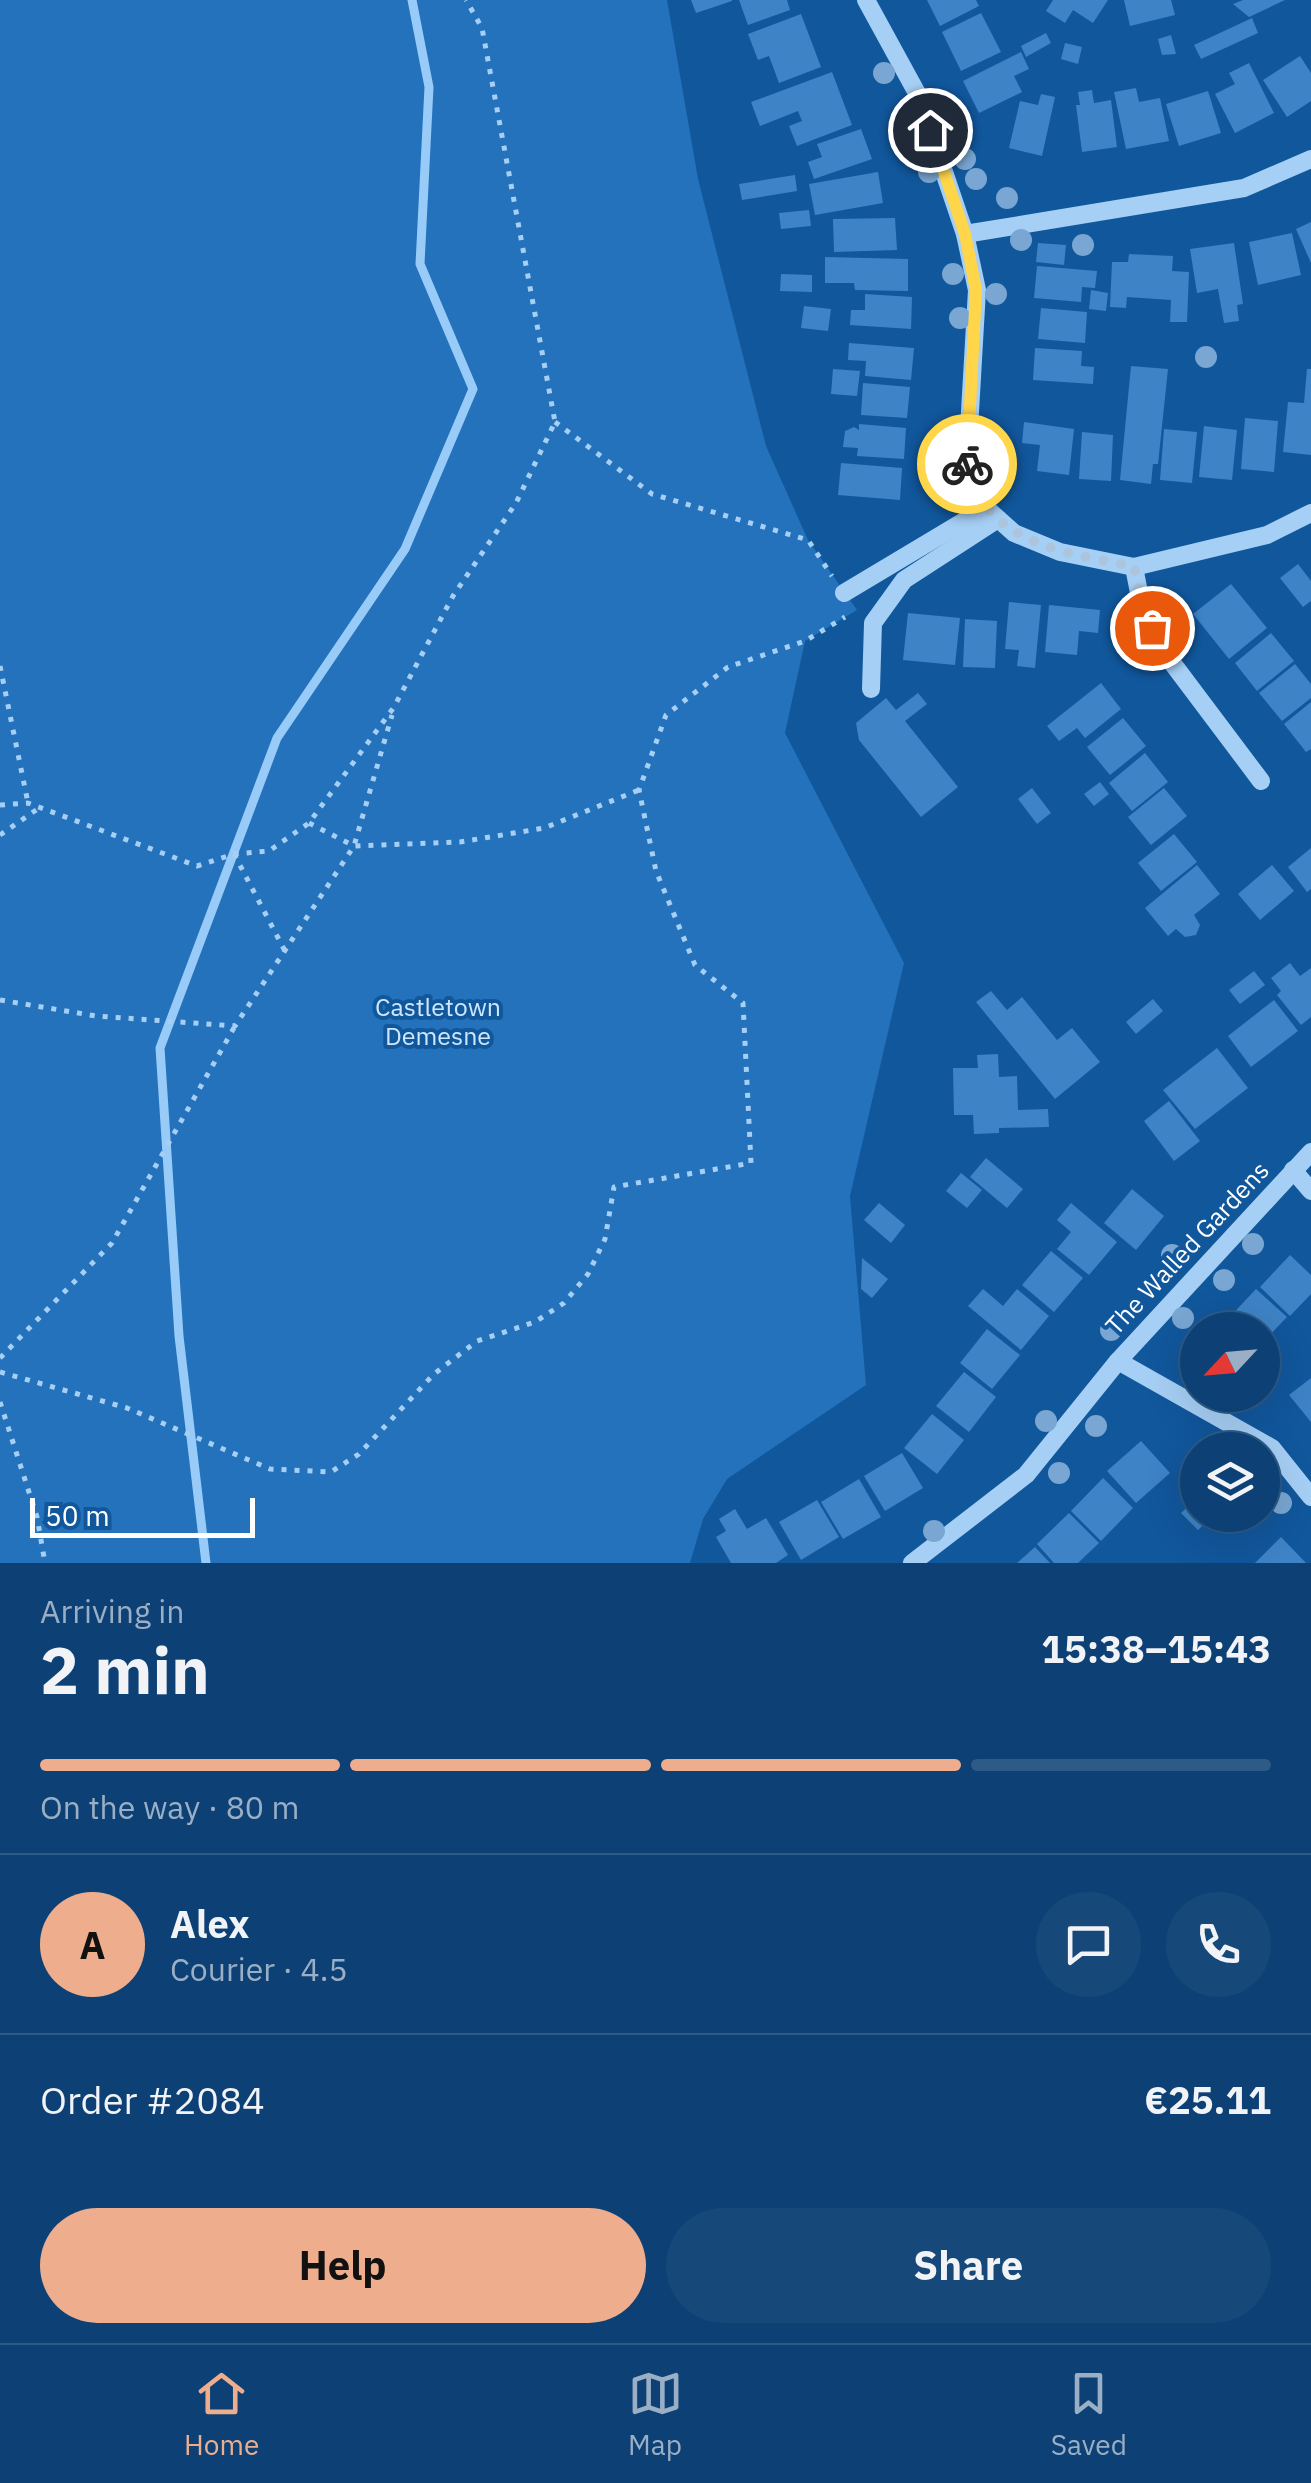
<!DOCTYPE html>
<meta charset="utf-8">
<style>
:root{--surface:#0d4175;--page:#16487a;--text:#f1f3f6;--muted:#9aafc5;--line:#2d5a87;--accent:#eead8d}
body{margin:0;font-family:"IBM Plex Sans",sans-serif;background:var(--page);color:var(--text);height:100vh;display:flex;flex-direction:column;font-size:38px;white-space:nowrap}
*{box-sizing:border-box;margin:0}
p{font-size:32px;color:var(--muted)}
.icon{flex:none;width:55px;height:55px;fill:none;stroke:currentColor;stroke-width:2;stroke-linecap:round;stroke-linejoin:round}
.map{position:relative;height:1563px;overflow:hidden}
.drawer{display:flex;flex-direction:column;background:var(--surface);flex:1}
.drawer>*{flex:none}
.needle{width:65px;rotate:244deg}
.fabs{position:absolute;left:1180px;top:1312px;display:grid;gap:20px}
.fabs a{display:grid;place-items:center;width:100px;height:100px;border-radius:50%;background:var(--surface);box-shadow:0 10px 40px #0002,0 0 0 2px var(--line);font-size:50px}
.scale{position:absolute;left:30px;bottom:25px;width:225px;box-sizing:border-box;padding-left:10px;border:5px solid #fff;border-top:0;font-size:28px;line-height:35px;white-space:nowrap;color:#fff;-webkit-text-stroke:8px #11579c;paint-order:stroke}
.pin{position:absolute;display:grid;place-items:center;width:85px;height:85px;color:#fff;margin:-42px;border:5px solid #fff;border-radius:50%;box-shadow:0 2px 10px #0007}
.courier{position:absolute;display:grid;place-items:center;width:100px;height:100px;margin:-50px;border:8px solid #ffd54a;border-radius:50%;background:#fff;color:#222;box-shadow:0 2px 12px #0007}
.headline em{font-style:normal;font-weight:700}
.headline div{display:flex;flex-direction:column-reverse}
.headline{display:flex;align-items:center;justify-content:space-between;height:170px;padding:0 40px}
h1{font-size:65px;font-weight:700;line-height:75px}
.bar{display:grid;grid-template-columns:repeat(4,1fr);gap:15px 10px;align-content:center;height:120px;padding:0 40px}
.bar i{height:12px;border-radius:8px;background:var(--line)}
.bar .on{background:var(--accent)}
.bar p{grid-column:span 4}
.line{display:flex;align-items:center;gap:25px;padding:0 40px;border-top:2px solid var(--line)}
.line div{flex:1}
.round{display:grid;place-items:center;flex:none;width:105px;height:105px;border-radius:52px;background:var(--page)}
.action{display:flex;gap:20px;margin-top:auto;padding:20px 40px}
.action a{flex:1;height:115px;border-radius:60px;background:var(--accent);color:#111;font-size:40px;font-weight:700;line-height:115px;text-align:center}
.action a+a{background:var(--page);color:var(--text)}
.tabs{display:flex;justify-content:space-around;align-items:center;height:140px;border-top:2px solid var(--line);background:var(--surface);font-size:28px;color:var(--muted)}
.tabs a{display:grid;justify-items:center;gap:5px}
.tabs .on{color:var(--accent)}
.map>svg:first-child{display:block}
.green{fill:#2472bb}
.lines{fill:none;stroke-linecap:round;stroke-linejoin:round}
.stream{stroke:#98cbf8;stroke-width:9}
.building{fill:#3e83c5}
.path{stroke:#a6cff5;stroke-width:5;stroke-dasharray:5 8;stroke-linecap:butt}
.minor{stroke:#a6cff5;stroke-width:18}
.tree{fill:#79a6d2}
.done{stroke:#acc4dc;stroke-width:10;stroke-dasharray:0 18}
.route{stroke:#ffd54a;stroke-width:12}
.labels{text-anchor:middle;stroke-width:8;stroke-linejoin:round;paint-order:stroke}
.park-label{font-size:25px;fill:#cee7fe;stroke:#11579c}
.street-label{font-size:25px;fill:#fff;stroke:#11579c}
</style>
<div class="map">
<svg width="1311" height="1563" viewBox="0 0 1311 1563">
<rect width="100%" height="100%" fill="#11579c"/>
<path class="green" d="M0,0H667L698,179L766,446L808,540L857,610L805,641L785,733L904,963L850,1196L866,1385L727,1479L703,1519L690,1563H0Z"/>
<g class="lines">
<path class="stream" d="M206,1563L179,1336L160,1048L277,738L405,549L473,389L420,264L429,87L412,0"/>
</g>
<g class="building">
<path d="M691,0H732V1L696,13Z"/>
<path d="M739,0H787L790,10L748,25Z"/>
<path d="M927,0H976L979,6L940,26Z"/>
<path d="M1053,0H1108L1093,23L1073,10L1065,23L1046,11Z"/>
<path d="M1124,0H1171L1175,15L1130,26Z"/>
<path d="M1243,0H1285L1249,17L1233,4Z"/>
<path d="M981,13L1001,52L961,71L942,32Z"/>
<path d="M801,14L821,67L779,83L769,56L758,60L748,34Z"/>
<path d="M1252,18L1258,33L1201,59L1194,45Z"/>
<path d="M1046,33L1051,43L1026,57L1021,46Z"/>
<path d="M1171,35L1176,54L1162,55L1158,39Z"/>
<path d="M1065,43L1082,47L1078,64L1061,59Z"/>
<path d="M1021,52L1029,69L1014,76L1022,92L979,113L963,81Z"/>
<path d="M1300,56L1311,73V101L1287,117L1263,80Z"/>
<path d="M1249,63L1274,113L1235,133L1215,94L1235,84L1229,73Z"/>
<path d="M832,72L852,125L797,146L789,126L802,121L798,111L760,126L751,102Z"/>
<path d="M1136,88L1139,102L1160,98L1169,141L1126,149L1114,92Z"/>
<path d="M1092,90L1094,103L1111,100L1117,147L1082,152L1076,105H1080L1078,92Z"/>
<path d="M1208,91L1221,133L1179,146L1166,104Z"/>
<path d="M1041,94L1055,97L1042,156L1009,148L1020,101L1038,105Z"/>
<path d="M861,129L872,159L814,179L808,162L822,157L817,144Z"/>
<path d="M878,172L883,203L815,215L809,184Z"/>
<path d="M795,175L797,191L742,200L739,184Z"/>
<path d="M809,210L811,226L781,229L779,213Z"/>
<path d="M895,218L897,250L834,252L833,219Z"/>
<path d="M1311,222V263L1296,229Z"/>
<path d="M1292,233L1301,275L1258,285L1249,242Z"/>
<path d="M1038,243L1066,245L1064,265L1036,262Z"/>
<path d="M1234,243L1243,304L1237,305L1239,321L1224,323L1218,289L1197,293L1190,249Z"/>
<path d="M1129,254L1173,256L1172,271L1189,272L1187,322H1170L1171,300L1127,297L1126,308L1110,307L1112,262H1128Z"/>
<path d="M825,257L908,259V291L855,290L854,283H825Z"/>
<path d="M1037,266L1097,271L1095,288L1082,287L1081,302L1034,298Z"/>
<path d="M781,274L812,275V292L780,291Z"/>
<path d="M1091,290L1108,293L1106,311L1089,309Z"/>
<path d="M865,294L912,297L911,329L850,325L851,310H865Z"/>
<path d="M804,306L831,309L828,331L801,328Z"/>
<path d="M1041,308L1087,312L1085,343L1038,339Z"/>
<path d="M849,343L914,348L911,380L865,376L866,361L848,360Z"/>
<path d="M1035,348L1082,351L1081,366L1094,367L1093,384L1033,380Z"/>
<path d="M1131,366L1168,369L1158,464H1153L1151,484L1120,480Z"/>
<path d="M833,369L860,371L857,396L831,394Z"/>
<path d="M1307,369H1311V455L1283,452L1288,402L1304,403Z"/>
<path d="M863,383L910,387L907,418L861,415Z"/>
<path d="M1245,418L1278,421L1274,472L1241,469Z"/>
<path d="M1024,422L1074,429L1069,475L1037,471L1040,445L1022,443Z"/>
<path d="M859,424L906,428L904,459L857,456L858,448L843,447L845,431L854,427L859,430Z"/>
<path d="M1204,426L1237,430L1232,480L1199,477Z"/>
<path d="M1164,429L1197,432L1192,483L1160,480Z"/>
<path d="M1082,432L1113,435L1111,481L1079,479Z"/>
<path d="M841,463L902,468L900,500L838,495Z"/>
<path d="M1298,564L1311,581V601L1303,607L1280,578Z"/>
<path d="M1231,584L1267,628L1229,659L1193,614Z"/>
<path d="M1009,602L1041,605L1035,668L1017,666L1019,650L1005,649Z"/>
<path d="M1049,605L1100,610L1098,633L1079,631L1077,655L1045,652Z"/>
<path d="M908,613L960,618L955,665L903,660Z"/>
<path d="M965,619L997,621L995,668L963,667Z"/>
<path d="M1271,633L1294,661L1257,691L1235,663Z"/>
<path d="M1295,664L1311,684V698L1282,721L1259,693Z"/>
<path d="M1101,683L1121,709L1085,738L1077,728L1059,741L1047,726Z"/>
<path d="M918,693L927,704L905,721L958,787L921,817L859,740L856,723L886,698L896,710Z"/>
<path d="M1311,702V749L1306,752L1284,724Z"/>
<path d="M1123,718L1146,746L1110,775L1087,747Z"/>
<path d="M1145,753L1168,782L1132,811L1109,783Z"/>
<path d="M1100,782L1109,794L1094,806L1084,794Z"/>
<path d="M1032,788L1051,813L1037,824L1018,799Z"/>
<path d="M1164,788L1187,816L1151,845L1128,817Z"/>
<path d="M1174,834L1197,862L1161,891L1138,863Z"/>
<path d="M1311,848V889L1307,892L1288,867Z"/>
<path d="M1197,865L1220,894L1194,915L1200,925L1196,935L1185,937L1176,929L1168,936L1145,908Z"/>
<path d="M1272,865L1294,891L1260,920L1238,894Z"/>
<path d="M1290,963L1300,976L1311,968V1017L1301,1025L1277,995L1281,991L1271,978Z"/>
<path d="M1254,971L1265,985L1240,1004L1229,990Z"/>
<path d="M991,991L1007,1010L1022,997L1057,1040L1072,1028L1100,1062L1055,1099L976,1002Z"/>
<path d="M1153,999L1163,1011L1136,1034L1126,1022Z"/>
<path d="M1274,1000L1298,1031L1251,1067L1228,1036Z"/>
<path d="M1217,1048L1248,1088L1195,1129L1163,1090Z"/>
<path d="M998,1054L999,1077L1017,1076L1018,1110L1048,1109L1049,1127L999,1128V1133L974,1134L973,1115H954L953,1068H978L977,1055Z"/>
<path d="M1169,1101L1200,1141L1174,1161L1144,1121Z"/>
<path d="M986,1158L1023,1189L1007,1208L970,1177Z"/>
<path d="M961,1173L982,1190L967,1208L946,1191Z"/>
<path d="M1132,1189L1164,1216L1136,1250L1104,1223Z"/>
<path d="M879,1203L905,1225L891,1243L864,1220Z"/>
<path d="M1071,1203L1117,1242L1089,1275L1057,1249L1071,1232L1057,1220Z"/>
<path d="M1051,1251L1083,1278L1054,1312L1022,1285Z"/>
<path d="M1290,1255L1311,1275V1294L1290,1316L1260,1287Z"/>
<path d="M862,1258L888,1279L872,1298L861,1289Z"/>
<path d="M983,1289L1003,1306L1017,1289L1049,1316L1021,1350L968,1306Z"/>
<path d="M1256,1289L1287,1317L1262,1343V1330H1235L1226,1321Z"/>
<path d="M987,1329L1020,1355L992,1389L960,1363Z"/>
<path d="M964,1372L996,1397L969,1432L936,1406Z"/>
<path d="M1311,1378V1422L1289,1395Z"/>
<path d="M932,1414L964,1440L937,1474L904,1448Z"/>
<path d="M1141,1441L1170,1473L1136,1503L1107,1471Z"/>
<path d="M902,1453L923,1488L885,1511L864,1476Z"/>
<path d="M1103,1478L1133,1508L1101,1541L1071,1511Z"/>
<path d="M859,1479L881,1517L843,1539L821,1502Z"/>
<path d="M1198,1497V1515H1213L1198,1530L1181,1513Z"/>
<path d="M817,1500L839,1537L801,1560L779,1522Z"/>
<path d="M735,1509L747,1529L766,1518L788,1555L776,1563H731L716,1537L726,1531L719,1519Z"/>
<path d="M1069,1513L1099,1543L1078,1563H1054L1037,1544Z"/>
<path d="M1281,1537L1306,1563H1255Z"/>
<path d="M1035,1547L1050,1563H1017Z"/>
</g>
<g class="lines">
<g class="path">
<path d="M555,422L652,494L808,540L832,576"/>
<path d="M0,666L28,803"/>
<path d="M0,805L28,803L197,866L234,854L269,851L309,823L394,707L453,596L516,503L555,422L482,28L466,0"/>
<path d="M309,823L354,846L460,842L544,828L639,790"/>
<path d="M0,835L39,808"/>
<path d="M234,854L285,951"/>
<path d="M0,1000L96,1016L235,1026L354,846L392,715"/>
<path d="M0,1358L112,1243L235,1026"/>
<path d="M0,1372L127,1408L270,1469L331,1472L359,1454L434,1374L477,1341L535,1322L564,1303L588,1274L605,1239L614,1187L751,1163L743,1003L695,965L656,871L639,790L666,715L728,667L805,641L845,617"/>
<path d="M0,1402L37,1517L45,1563"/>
</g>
<g class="minor">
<path d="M866,0L918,95L965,234L977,290L966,481L986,508L1014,533L1060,552L1134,567L1267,535L1311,513"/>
<path d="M965,234L1244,188L1311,159"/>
<path d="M1134,567L1142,608L1161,648L1261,781"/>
<path d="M844,593L986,508"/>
<path d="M871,689L873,623L904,580L998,519"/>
<path d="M1293,1170L1311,1191"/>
<path d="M1118,1361L1272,1448L1311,1497"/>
<path d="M912,1563L1026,1475L1118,1361L1311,1152"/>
</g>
</g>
<g class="tree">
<circle cx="884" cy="73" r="11"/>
<circle cx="910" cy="128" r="11"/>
<circle cx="965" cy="159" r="11"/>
<circle cx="929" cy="172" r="11"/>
<circle cx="976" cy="179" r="11"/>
<circle cx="1007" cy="198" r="11"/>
<circle cx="1021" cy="240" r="11"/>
<circle cx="1083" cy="245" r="11"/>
<circle cx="953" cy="274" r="11"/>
<circle cx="996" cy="294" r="11"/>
<circle cx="960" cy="318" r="11"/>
<circle cx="1206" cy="357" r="11"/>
<circle cx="1253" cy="1244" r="11"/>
<circle cx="1172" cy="1255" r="11"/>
<circle cx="1224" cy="1280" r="11"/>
<circle cx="1183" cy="1318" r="11"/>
<circle cx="1111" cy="1330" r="11"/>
<circle cx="1046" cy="1421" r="11"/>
<circle cx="1096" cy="1426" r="11"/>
<circle cx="1059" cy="1473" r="11"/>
<circle cx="1281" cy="1503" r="11"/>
<circle cx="934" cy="1531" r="11"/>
</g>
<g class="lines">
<path class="done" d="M967,464C966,480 970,486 979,499C1016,548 1078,556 1134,566L1142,608L1152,628"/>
<path class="route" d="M930,130L965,234L976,290L967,464"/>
</g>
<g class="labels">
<g class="park-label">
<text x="438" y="1016">Castletown<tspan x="438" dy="29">Demesne</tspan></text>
</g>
<g class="street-label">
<text transform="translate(1187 1248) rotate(-47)" y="9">The Walled Gardens</text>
</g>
</g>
</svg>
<div class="fabs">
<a><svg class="needle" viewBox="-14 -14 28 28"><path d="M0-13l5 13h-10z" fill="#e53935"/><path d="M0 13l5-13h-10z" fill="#9aafc5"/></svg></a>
<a><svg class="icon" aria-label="layers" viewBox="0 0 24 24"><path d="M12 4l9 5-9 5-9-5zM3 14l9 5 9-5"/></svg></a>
</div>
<div class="scale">50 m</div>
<div class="pin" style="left:1152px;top:628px;background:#ea580c"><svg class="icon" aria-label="bag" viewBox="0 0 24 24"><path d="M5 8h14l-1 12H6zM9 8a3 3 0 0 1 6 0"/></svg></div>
<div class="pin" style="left:930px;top:130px;background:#1f2937"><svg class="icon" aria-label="home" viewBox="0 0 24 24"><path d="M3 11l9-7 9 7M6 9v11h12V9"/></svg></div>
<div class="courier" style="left:967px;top:464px"><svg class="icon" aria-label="bike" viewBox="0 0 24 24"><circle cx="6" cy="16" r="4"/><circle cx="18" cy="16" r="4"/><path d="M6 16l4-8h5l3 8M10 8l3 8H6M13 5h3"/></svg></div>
</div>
<section class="drawer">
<div class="headline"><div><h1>2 min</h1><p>Arriving in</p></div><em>15:38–15:43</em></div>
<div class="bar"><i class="on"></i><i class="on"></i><i class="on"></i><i></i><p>On the way · 80 m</p></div>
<div class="line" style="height:180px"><b class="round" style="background:var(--accent);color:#111">A</b><div><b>Alex</b><p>Courier · 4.5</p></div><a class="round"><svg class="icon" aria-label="chat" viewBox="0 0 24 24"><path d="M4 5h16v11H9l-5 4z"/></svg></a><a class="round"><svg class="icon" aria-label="phone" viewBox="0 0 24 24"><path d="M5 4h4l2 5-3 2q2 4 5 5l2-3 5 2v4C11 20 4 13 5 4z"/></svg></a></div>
<div class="line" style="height:130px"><div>Order #2084</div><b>€25.11</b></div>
<div class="action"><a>Help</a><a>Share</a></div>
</section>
<nav class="tabs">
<a class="on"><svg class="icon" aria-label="home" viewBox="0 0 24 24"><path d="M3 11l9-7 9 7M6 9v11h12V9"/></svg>Home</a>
<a><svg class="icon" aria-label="map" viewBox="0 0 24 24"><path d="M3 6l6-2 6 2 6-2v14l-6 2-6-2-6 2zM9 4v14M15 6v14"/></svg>Map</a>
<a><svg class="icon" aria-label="saved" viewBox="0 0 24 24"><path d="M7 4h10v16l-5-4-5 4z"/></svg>Saved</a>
</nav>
